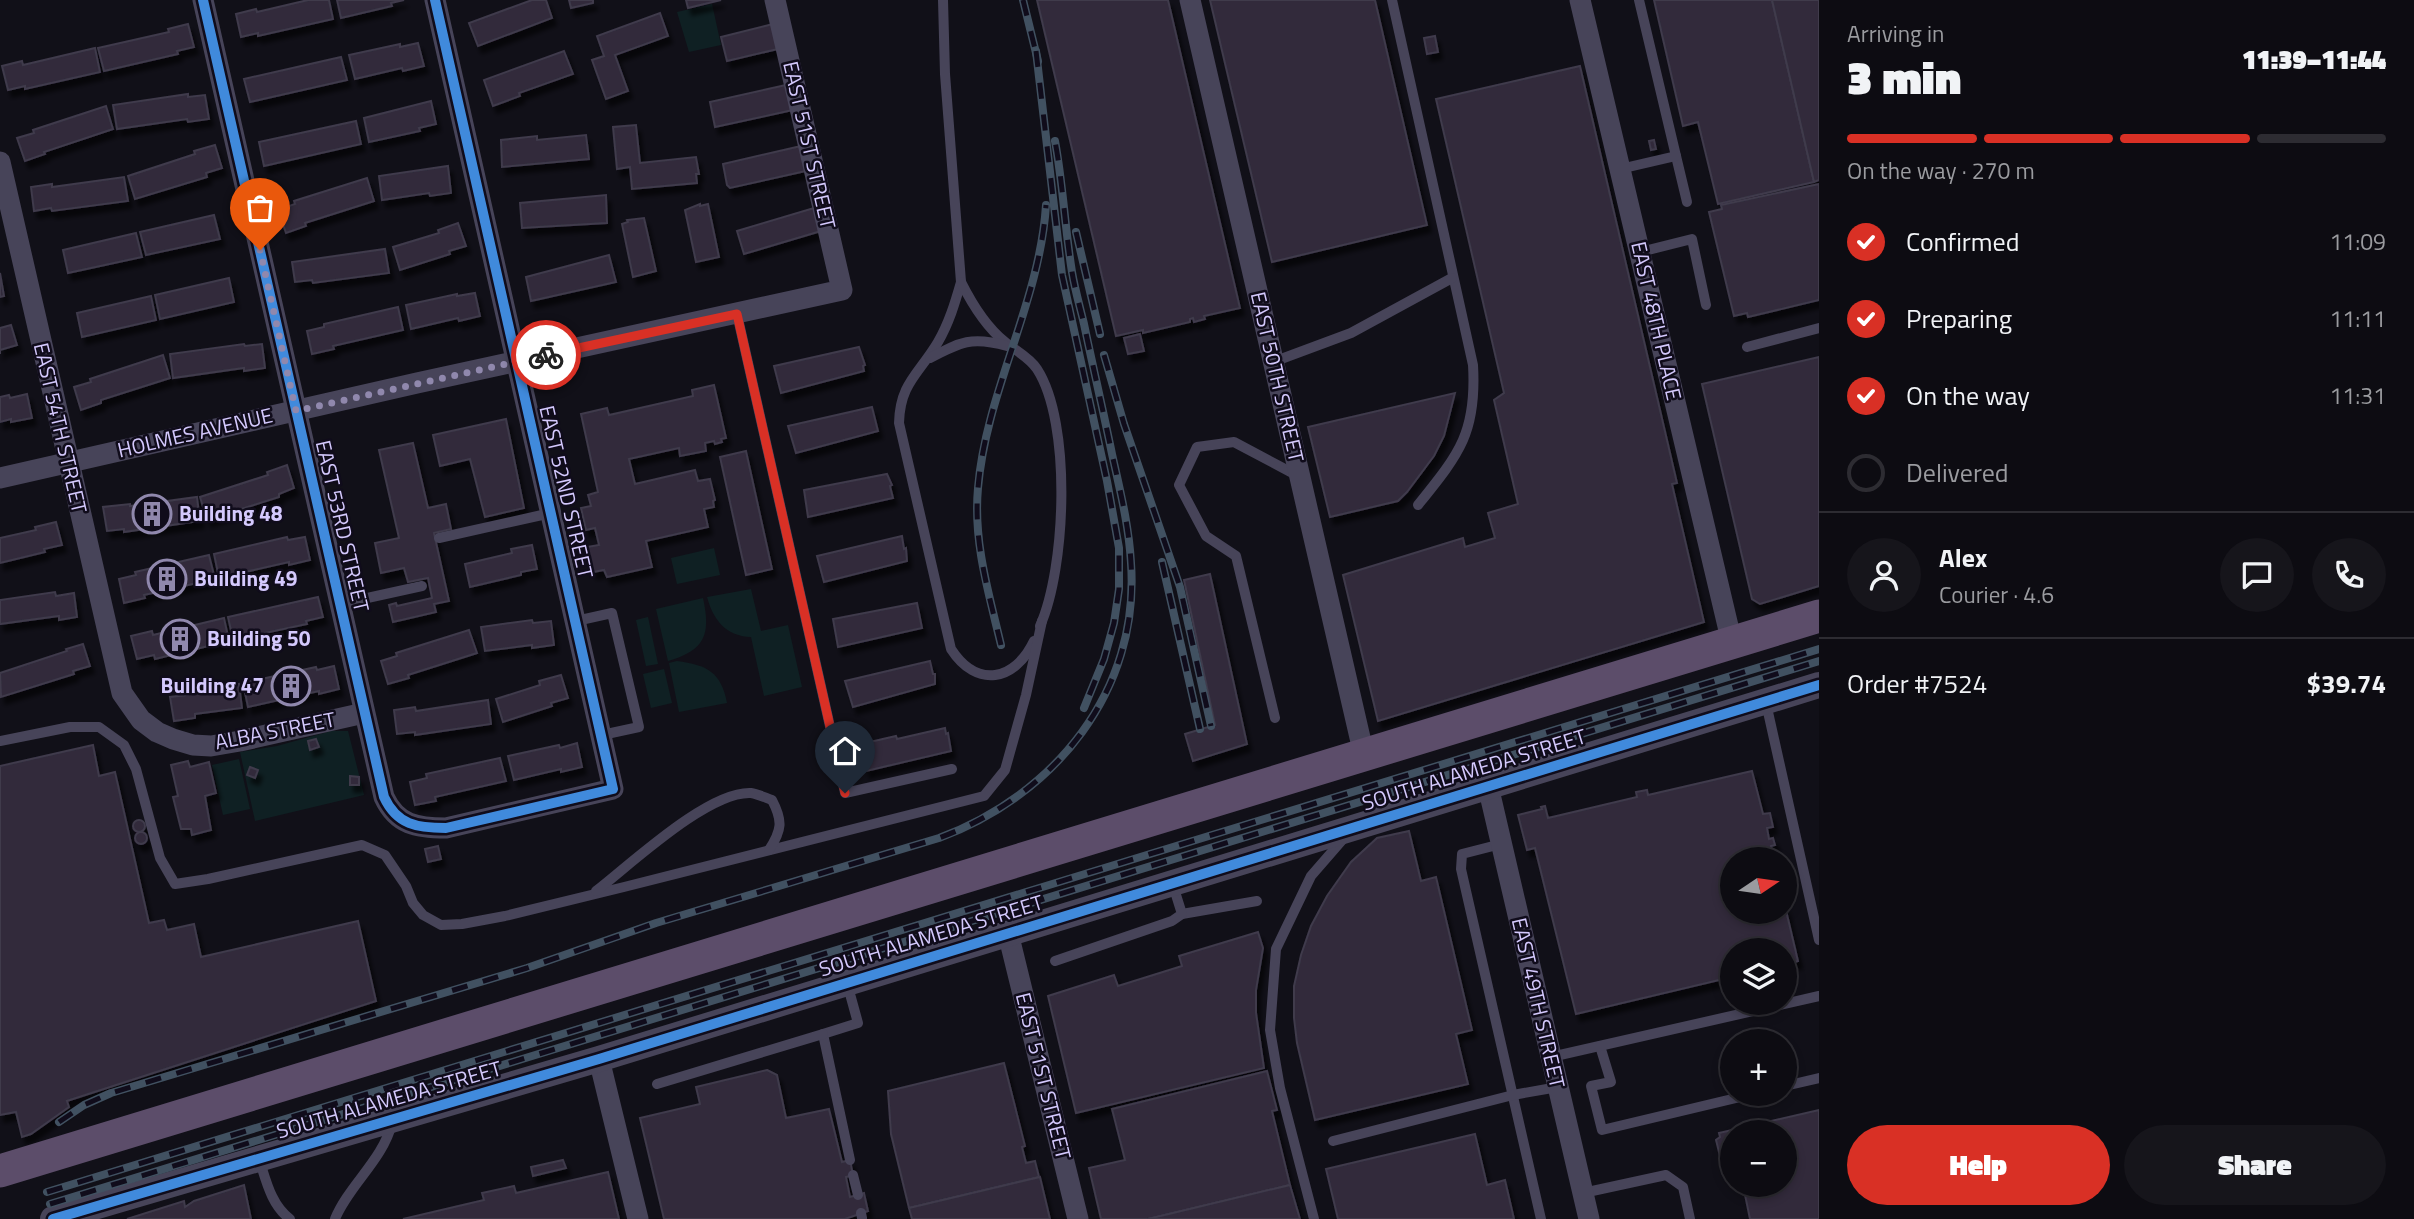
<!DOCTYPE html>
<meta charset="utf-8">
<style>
:root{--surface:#0d0c12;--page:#16151b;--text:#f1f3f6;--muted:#9a9b9f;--line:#2d2c32;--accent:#d93025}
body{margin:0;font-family:"Titillium Web",sans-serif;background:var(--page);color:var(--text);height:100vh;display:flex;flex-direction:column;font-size:26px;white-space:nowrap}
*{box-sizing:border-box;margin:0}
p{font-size:23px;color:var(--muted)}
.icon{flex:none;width:38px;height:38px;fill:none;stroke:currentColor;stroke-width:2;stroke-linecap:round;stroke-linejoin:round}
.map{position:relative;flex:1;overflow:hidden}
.side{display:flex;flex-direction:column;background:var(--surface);width:595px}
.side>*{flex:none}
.needle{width:46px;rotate:77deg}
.fabs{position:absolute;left:1720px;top:847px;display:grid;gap:14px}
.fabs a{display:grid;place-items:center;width:77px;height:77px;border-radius:50%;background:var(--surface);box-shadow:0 4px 10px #0003,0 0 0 2px var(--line);font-size:35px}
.pin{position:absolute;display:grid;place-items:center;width:60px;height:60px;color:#fff;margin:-72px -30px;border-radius:50% 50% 50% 0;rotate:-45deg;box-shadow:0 0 7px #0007}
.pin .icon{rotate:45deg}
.courier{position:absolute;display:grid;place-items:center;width:70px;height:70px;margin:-35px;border:5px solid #d93025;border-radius:50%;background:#fff;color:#222;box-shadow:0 2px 9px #0007}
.overview em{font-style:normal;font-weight:800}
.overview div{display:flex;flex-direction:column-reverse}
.overview{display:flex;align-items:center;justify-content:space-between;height:119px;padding:0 28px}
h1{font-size:46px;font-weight:800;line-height:52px}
.bar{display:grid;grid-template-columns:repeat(4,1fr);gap:10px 7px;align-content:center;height:84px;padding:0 28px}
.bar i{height:9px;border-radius:5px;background:var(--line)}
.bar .current{background:var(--accent)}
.bar p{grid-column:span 4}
.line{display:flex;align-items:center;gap:18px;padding:0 28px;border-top:2px solid var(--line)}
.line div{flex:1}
.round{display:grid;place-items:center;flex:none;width:74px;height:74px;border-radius:37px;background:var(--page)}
ol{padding:0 28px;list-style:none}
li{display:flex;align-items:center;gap:21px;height:77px}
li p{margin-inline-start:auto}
li .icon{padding:7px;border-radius:50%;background:var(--accent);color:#fff;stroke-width:4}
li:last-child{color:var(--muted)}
li i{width:38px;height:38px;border:4px solid var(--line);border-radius:50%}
.cta{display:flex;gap:14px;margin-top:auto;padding:14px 28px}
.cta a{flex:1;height:80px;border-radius:42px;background:var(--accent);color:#fff;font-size:28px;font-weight:800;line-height:80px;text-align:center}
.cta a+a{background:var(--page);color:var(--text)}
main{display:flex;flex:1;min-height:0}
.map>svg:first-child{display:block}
.green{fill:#0f2023}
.building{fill:#302c3b;stroke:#3f3a4c;stroke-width:2;filter:url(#shadow)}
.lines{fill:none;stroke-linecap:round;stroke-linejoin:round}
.service{stroke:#474459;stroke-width:10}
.minor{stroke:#474459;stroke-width:21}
.tertiary{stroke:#474459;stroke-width:26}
.primary{stroke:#5c4d6a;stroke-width:33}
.rail-casing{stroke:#415161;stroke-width:8}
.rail{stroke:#100c1b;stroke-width:5;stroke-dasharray:16;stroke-linecap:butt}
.cycleway-casing{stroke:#100c1b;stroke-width:15}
.cycleway{stroke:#408adc;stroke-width:10}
.done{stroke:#9088ad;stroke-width:7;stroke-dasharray:0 12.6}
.route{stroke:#d93025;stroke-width:9}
.labels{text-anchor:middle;stroke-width:5;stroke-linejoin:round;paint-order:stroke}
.street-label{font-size:21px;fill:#d4c9fd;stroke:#100c1b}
.poi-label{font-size:21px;font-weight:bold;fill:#d4c9fd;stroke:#100c1b;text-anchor:start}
</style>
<main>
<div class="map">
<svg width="1819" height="1219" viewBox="0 0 1819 1219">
<defs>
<filter id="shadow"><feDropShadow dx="4" dy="7" stdDeviation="2" flood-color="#0009"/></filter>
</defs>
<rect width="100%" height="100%" fill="#111018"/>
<g class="green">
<path d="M712,4L721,45L689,52L677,12Z"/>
<path d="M714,548L720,575L677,584L671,558Z"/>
<path d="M751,589L761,631L788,625L802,687L764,696L751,637C725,636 713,619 707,597Z"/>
<path d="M703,598C711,635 705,650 668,661L656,609Z"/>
<path d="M648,617L658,664L646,666L636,620Z"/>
<path d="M677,661C707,665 721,672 727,703L679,712L669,663Z"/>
<path d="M664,669L672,703L651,708L643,674Z"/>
<path d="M331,731H348L364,795L255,821L240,752L277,746Z"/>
<path d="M239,759L250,809L223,815L212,765Z"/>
</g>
<g class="building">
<path d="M308,0H329L333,19L258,36V33L241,37L236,14L256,9L257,12Z"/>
<path d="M337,0H404L391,3L392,6L341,18Z"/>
<path d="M532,0H546L552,18L478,46L469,23Z"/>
<path d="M569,0H593V3L571,8Z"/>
<path d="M686,0H721L688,8Z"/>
<path d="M1037,0H1168L1240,308L1204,316L1205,319L1194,322L1193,318L1190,319V322L1143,333V330L1116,336Z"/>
<path d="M1210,0H1375L1427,225L1272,262Z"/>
<path d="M1654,0H1772L1814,182L1718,204L1698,122L1683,126Z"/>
<path d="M1772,0H1819V180L1814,182Z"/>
<path d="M660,13L668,36L615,55L628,91L606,99L592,60L604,56L597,36Z"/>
<path d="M188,24L194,47L177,51L178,54L104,71L98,48L169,32L168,29Z"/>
<path d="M773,24L778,49L727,61L721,37Z"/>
<path d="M1435,36L1438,52L1427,54L1424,38Z"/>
<path d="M418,43L424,66L403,71L402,68L355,79L349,55L400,44V47Z"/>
<path d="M95,48L100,72L25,89V86L8,90L2,66L22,61L23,65Z"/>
<path d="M564,51L573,74L519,93L520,96L493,106L484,80Z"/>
<path d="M341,57L347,80L250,102L244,79Z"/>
<path d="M1580,66L1677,483L1672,484L1704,622L1378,721L1343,575L1463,538L1465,547L1495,538L1488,513L1518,504L1494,400L1504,393L1436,99Z"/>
<path d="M786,85L793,110L715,127L710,102Z"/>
<path d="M188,94V97L205,95L209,119L188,122L187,119L117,129L113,105Z"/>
<path d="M431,101L436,124L419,128L420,131L369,142L364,118Z"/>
<path d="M106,106L113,129L44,152L45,154L25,161L17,138L34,133L33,130Z"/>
<path d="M356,121L361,144L264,166L259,142Z"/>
<path d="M636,125L640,163L696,157L699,174H696L697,183L632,189L630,167L617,169L613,127Z"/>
<path d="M586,135L589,159L502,167L501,140L537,136V140Z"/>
<path d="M1654,140L1656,149L1651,150L1649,141Z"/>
<path d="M215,145L222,168L206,173L207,177L135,199L128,176L195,154L194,151Z"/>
<path d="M801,146L806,171L730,188L727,185L723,164Z"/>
<path d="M448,166L451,193L430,196L429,193L382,200L379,176Z"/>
<path d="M124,177L128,201L52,211L51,208L34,211L31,187L52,184V187Z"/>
<path d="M367,178L374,201L305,223L306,226L286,233L278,210L295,204L294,201Z"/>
<path d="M1819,184V300L1748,317L1747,313L1734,316L1709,212L1722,209L1721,205Z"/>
<path d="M606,195L607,223L522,228L520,203Z"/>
<path d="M700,204V206L708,204L719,257L696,262L685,210Z"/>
<path d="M814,208L821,231L744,254L737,231Z"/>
<path d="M214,215L220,239L146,255L140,232Z"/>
<path d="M644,218L656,271L633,277L622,224L628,222L627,220Z"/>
<path d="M458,223L466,246L449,251L450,254L400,270L393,247L439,233L438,230Z"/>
<path d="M136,233L142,257L68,273L63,250Z"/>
<path d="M385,249L389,273L313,283L312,280L295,282L292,262Z"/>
<path d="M609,255L616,282L531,301L526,277Z"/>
<path d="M0,273L4,296L0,297Z"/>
<path d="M229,278L234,302L160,319L155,295Z"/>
<path d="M475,293L480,316L459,321L458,318L411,329L406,305L457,294V296Z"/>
<path d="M151,296L156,320L82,337L77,313Z"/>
<path d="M398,307L403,330L333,346L334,349L312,354L307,331L324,327V324Z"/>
<path d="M11,325L17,345L0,350V354V328Z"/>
<path d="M1140,334L1144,351L1128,354L1124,338Z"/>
<path d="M244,344L245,346L262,344L265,368L244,371V368L173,378L170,354Z"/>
<path d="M859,347L865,365L863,366L864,371L781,393L774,366Z"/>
<path d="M163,355L170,378L101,400V403L81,410L74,387L91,382L90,379Z"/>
<path d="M1819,357V586L1760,604L1752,599L1702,384Z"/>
<path d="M714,385L726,438L721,439L722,442L715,444L714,441L705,443L706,451L680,456L679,448L629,459L635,484L695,470L698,481L710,479L715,500L713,501L714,507L704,509L708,527L646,541L652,567L607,577L604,570L593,572L587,547L599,545L595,528L586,530L581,508L591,506L588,495L598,492L581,414L607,408L609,415L693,396L692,390Z"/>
<path d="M1455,393L1444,436L1434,456L1407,492L1398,501L1330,517L1308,427Z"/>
<path d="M27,394L32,418L11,422V419L0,422V397L9,395L10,398Z"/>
<path d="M872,407L878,431L796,453L788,426Z"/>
<path d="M506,419L524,508L485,517L470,459L440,466L433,435Z"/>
<path d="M413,443L428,508L446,504L451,529L434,533L449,601L434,604L436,612L393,622L389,605L396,603L397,606L432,598L428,578L408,582L404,568L381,573L375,543L399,538L379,450Z"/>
<path d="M746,451L772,569L746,575L720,457Z"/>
<path d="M287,465L294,488L279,494V497L207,520L200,497L268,475L267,472Z"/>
<path d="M887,474L892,485L890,486L893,498L808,517L804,490Z"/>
<path d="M197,497L200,521L124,532V529L107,531L103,507L130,504V506Z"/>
<path d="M56,522L62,545L44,549L45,552L0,563V538L36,530L35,527Z"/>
<path d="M902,536L904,549L906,548L907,561L824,582L817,556Z"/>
<path d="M287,537L288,540L305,537L310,560L289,565V562L219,578L214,554Z"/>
<path d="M532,545L537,569L521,572V575L470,587L465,564L512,553L511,549Z"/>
<path d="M209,555L215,579L144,595L145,598L124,603L119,579L136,575L135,572Z"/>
<path d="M1210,574L1247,744L1193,761L1185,734L1215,725L1184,580Z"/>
<path d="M55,592L56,596L74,593L77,617L59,620V616L0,624V600Z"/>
<path d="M318,597L323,617L306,621L307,624L233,640L228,617Z"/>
<path d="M917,603L922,628L838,647L833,619Z"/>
<path d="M224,618L229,641L155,659L154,655L137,659L131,636L152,631L153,635Z"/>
<path d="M532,620L533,623L551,621L554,645L532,648V645L485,651L481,627Z"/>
<path d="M469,630L477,653L408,675L409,678L388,684L381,661L397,656L396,653Z"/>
<path d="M83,644L90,666L73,671L74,674L1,697L0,673L67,651L66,649Z"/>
<path d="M930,661L933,674H935V684L853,707L845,681Z"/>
<path d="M334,666L339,689L319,694V691L248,707L243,683L316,667L317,670Z"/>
<path d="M561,675L568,698L551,703L552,706L503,722L496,699L540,685L539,681Z"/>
<path d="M239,684L242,708L195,714V718L174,721L170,697L188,695L187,691Z"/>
<path d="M488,700L491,724L415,735V732L397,734L394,710L415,707L416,711Z"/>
<path d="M945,728L946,734L948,733L951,751L866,771L861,744L896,736L897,739Z"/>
<path d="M316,739L319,747L310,750L308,741Z"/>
<path d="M577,743L582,767L561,772V769L514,780L508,756L559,745L560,748Z"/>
<path d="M93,745L99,776L115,772L149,923L164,920L167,930L194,924L201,957L358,921L376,1001L67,1101L69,1107L31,1134L22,1137L16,1112L0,1115V766Z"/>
<path d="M500,758L506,781L435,797L436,801L415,805L410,782L427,778L426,774Z"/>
<path d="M188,761L190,767L209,762L216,793L205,796L211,830L192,835L191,829H181L173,797L178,796L171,765Z"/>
<path d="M250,767L258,770L255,778L247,775Z"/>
<path d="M1752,771L1763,814L1770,813L1773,827L1767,828L1769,839L1773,838L1775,845L1771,846L1774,859H1732V912H1785V906L1798,961L1785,965V950H1732V977L1576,1014L1535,848L1527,850L1518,815L1542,809L1541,807L1545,806L1548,818L1637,797L1636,792L1647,790L1648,795Z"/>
<path d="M350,776L359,777V785H350Z"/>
<circle cx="139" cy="826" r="6"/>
<path d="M1409,831L1421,881L1436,877L1472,1030L1456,1034L1468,1084L1315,1120L1297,1043L1294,1018V986L1301,955L1311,926L1327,896L1351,862L1377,838Z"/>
<circle cx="141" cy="838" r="6"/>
<path d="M438,846L441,859L428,862L425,849Z"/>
<path d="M1258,932L1263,948L1256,990V1013L1264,1068L1076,1113L1048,996L1114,975L1118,986L1182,966L1179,956Z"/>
<path d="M1004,1063L1025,1146L1022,1147L1026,1163L1035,1161L1039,1177L909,1208L891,1134L888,1091Z"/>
<path d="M767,1070L777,1075L786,1118L829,1109L842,1162L850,1160L853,1175L846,1177L850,1197L864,1193L868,1211L845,1219H664L640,1118L700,1104L696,1087Z"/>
<path d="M1267,1071L1277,1110L1272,1111L1290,1185L1148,1219H1101L1089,1168L1125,1160L1112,1109Z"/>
<path d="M1819,1110V1219H1750L1743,1185H1785V1132H1732V1159L1726,1160L1725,1156H1720L1716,1140L1720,1137L1719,1133Z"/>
<path d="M1475,1134L1487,1185L1505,1180L1514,1219H1338L1326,1169Z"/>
<path d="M563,1160L566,1168L533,1176L531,1167Z"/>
<path d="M608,1172L619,1219H403L484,1200L482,1193L514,1186L516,1193Z"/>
<path d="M1040,1177L1050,1219H912L909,1208Z"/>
<path d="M244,1185L251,1219H127L184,1201L185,1207L194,1201Z"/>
<path d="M1290,1185L1300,1219H1148Z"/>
</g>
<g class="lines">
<g class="service">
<path d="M943,0L945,74L961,282C955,303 949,323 938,342C919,374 900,383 899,423L951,649C977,689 1015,681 1034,641"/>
<path d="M1392,0L1473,365C1477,433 1459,454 1418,505"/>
<path d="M1676,156L1687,202"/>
<path d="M1620,169L1676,156L1639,0"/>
<path d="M1640,252L1692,239L1706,305"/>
<path d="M961,282C972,304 985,326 1005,342C1016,351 1029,357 1037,369C1072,423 1066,568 1040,626"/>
<path d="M737,314L845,793L952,769"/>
<path d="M1747,347L1819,328"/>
<path d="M930,358C960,342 972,336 1007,346"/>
<path d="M1273,362L1351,333L1452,278"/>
<path d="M439,538L551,513"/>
<path d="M340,604L422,586"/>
<path d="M576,621L612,613L639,727L602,735"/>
<path d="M1766,703L1819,940"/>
<path d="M1275,718L1236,556L1206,536L1179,485L1197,447L1234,442L1300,477"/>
<path d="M0,741L70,727H99L124,745L136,769L160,858L175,884L208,879L362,845L385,855L406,886L413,903L423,915L441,925L462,924L505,916L624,887L984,796L1005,770L1026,695L1042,621"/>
<path d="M1501,844L1462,854L1461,869L1541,1219"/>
<path d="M596,891C631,864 708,791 751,793C758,794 766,798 772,800C783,821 782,830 769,850"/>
<path d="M1182,914L1257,901"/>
<path d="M1055,961L1172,921L1182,914L1172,882"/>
<path d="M847,983L858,1023L823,1034L850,1160"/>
<path d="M1600,1046L1611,1082L1591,1086L1602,1130L1753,1094"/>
<path d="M1551,1057L1819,996"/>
<path d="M657,1084L823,1034"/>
<path d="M1785,1086L1819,1078"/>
<path d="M1333,1141L1513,1095L1558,1087"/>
<path d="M259,1159C266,1180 271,1205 290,1219"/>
<path d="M853,1175L858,1195"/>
<path d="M1583,1193L1666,1175L1683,1187L1690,1219"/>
<path d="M861,1213L862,1218"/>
<path d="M335,1219C349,1185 383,1160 392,1123"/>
<path d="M1314,1219L1280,1088L1270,1030L1276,949L1311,876L1344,838"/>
</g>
<g class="minor">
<path d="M203,0L384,797C397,825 417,828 446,828L613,789L435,0"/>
<path d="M1190,0L1364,755"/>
<path d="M1580,0L1732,643"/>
<path d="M0,162L122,693L141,720L157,732L173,739L193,745L211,746L240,741L364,713"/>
<path d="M0,478L417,383L842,290L775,0"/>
<path d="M1488,786L1589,1219"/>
<path d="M1008,933L1078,1219"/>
<path d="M599,1059L638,1219"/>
</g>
<path class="tertiary" d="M53,1219L599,1059L1819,685"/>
<path class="primary" d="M0,1171L1819,616"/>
<defs>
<g id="rail">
<path d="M1023,0L1038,61"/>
<path d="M1036,51L1062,275L1107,481L1119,548V589L1114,623L1104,659L1084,708"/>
<path d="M1076,232L1100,334"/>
<path d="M1104,355L1124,424L1180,587L1211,726"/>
<path d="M1162,562L1200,729"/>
<path d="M1001,645C989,594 973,542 978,488C986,391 1040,302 1046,205"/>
<path d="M59,1122L84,1105L111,1093L527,968L656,923L939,838C1055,795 1140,691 1131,563C1129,526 1120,490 1112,454C1103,410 1093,367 1084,324C1080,307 1075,290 1072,272C1065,229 1063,184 1055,141"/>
<path d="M47,1192L1819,649"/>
<path d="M50,1204L1819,661"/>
</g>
</defs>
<use href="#rail" class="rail-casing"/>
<use href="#rail" class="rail"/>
<defs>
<g id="cycleway">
<path d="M203,0L384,797C397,825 417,828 446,828L613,789L435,0"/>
<path d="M53,1219L599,1059L1819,685"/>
</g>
</defs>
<use href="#cycleway" class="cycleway-casing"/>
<use href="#cycleway" class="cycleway"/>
</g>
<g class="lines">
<path class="done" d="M260,250L296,411L546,355"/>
<path class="route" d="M546,355L737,314L845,793"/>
</g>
<defs>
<symbol id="building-ring" viewBox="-11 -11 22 22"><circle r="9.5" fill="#100c1b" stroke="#9088ad" stroke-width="1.5"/><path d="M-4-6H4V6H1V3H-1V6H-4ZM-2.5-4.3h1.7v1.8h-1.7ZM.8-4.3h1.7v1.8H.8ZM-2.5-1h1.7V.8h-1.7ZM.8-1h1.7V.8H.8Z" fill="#9088ad"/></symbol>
</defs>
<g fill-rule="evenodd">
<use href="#building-ring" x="130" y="492" width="44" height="44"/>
<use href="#building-ring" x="145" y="557" width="44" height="44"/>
<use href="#building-ring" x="158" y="617" width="44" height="44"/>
<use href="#building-ring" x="269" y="664" width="44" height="44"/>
</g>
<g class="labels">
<g class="street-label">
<text transform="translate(809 145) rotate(77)" y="7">EAST 51ST STREET</text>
<text transform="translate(1656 321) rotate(77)" y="7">EAST 48TH PLACE</text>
<text transform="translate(1277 377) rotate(77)" y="7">EAST 50TH STREET</text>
<text transform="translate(60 428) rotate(77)" y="7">EAST 54TH STREET</text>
<text transform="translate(195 433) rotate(-13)" y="7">HOLMES AVENUE</text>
<text transform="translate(566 492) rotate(77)" y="7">EAST 52ND STREET</text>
<text transform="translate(342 526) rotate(77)" y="7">EAST 53RD STREET</text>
<text transform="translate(275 731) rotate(-11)" y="7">ALBA STREET</text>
<text transform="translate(1474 770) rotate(-17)" y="7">SOUTH ALAMEDA STREET</text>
<text transform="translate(931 936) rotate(-17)" y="7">SOUTH ALAMEDA STREET</text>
<text transform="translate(1538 1003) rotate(77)" y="7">EAST 49TH STREET</text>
<text transform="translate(1043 1076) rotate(76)" y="7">EAST 51ST STREET</text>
<text transform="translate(389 1100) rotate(-16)" y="7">SOUTH ALAMEDA STREET</text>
</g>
<g class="poi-label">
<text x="179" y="521">Building 48</text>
<text x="194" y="586">Building 49</text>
<text x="207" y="646">Building 50</text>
<text x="264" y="693" text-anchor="end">Building 47</text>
</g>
</g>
</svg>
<div class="fabs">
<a><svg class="needle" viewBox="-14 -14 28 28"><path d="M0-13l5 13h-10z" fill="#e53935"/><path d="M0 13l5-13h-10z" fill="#9a9b9f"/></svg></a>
<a><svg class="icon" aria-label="layers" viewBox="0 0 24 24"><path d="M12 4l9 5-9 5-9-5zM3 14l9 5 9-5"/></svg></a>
<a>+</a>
<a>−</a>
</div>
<div class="pin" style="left:260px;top:250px;background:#ea580c"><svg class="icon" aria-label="bag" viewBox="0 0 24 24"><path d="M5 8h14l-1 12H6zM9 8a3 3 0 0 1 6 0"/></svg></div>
<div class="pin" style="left:845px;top:793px;background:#1f2937"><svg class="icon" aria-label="home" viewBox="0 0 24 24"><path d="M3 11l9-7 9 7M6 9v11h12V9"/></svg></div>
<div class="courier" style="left:546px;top:355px"><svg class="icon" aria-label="bike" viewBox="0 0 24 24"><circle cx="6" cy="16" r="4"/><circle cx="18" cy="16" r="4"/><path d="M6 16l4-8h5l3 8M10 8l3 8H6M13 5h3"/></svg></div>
</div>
<section class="side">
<div class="overview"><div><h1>3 min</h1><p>Arriving in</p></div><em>11:39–11:44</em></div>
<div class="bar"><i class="current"></i><i class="current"></i><i class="current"></i><i></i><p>On the way · 270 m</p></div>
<ol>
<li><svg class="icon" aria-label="check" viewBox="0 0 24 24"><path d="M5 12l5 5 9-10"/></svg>Confirmed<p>11:09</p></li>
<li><svg class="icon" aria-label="check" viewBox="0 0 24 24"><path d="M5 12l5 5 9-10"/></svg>Preparing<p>11:11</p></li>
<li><svg class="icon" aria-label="check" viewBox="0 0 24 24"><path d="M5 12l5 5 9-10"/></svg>On the way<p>11:31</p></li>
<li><i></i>Delivered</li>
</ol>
<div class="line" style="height:126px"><a class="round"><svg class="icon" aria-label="person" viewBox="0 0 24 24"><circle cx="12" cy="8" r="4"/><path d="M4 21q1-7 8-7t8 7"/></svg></a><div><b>Alex</b><p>Courier · 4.6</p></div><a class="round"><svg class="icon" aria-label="chat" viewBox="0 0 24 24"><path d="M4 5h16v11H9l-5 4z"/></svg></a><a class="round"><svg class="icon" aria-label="phone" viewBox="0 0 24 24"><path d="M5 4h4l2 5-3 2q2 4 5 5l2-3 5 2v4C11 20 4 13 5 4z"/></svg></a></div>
<div class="line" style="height:91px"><div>Order #7524</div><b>$39.74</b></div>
<div class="cta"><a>Help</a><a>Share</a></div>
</section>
</main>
